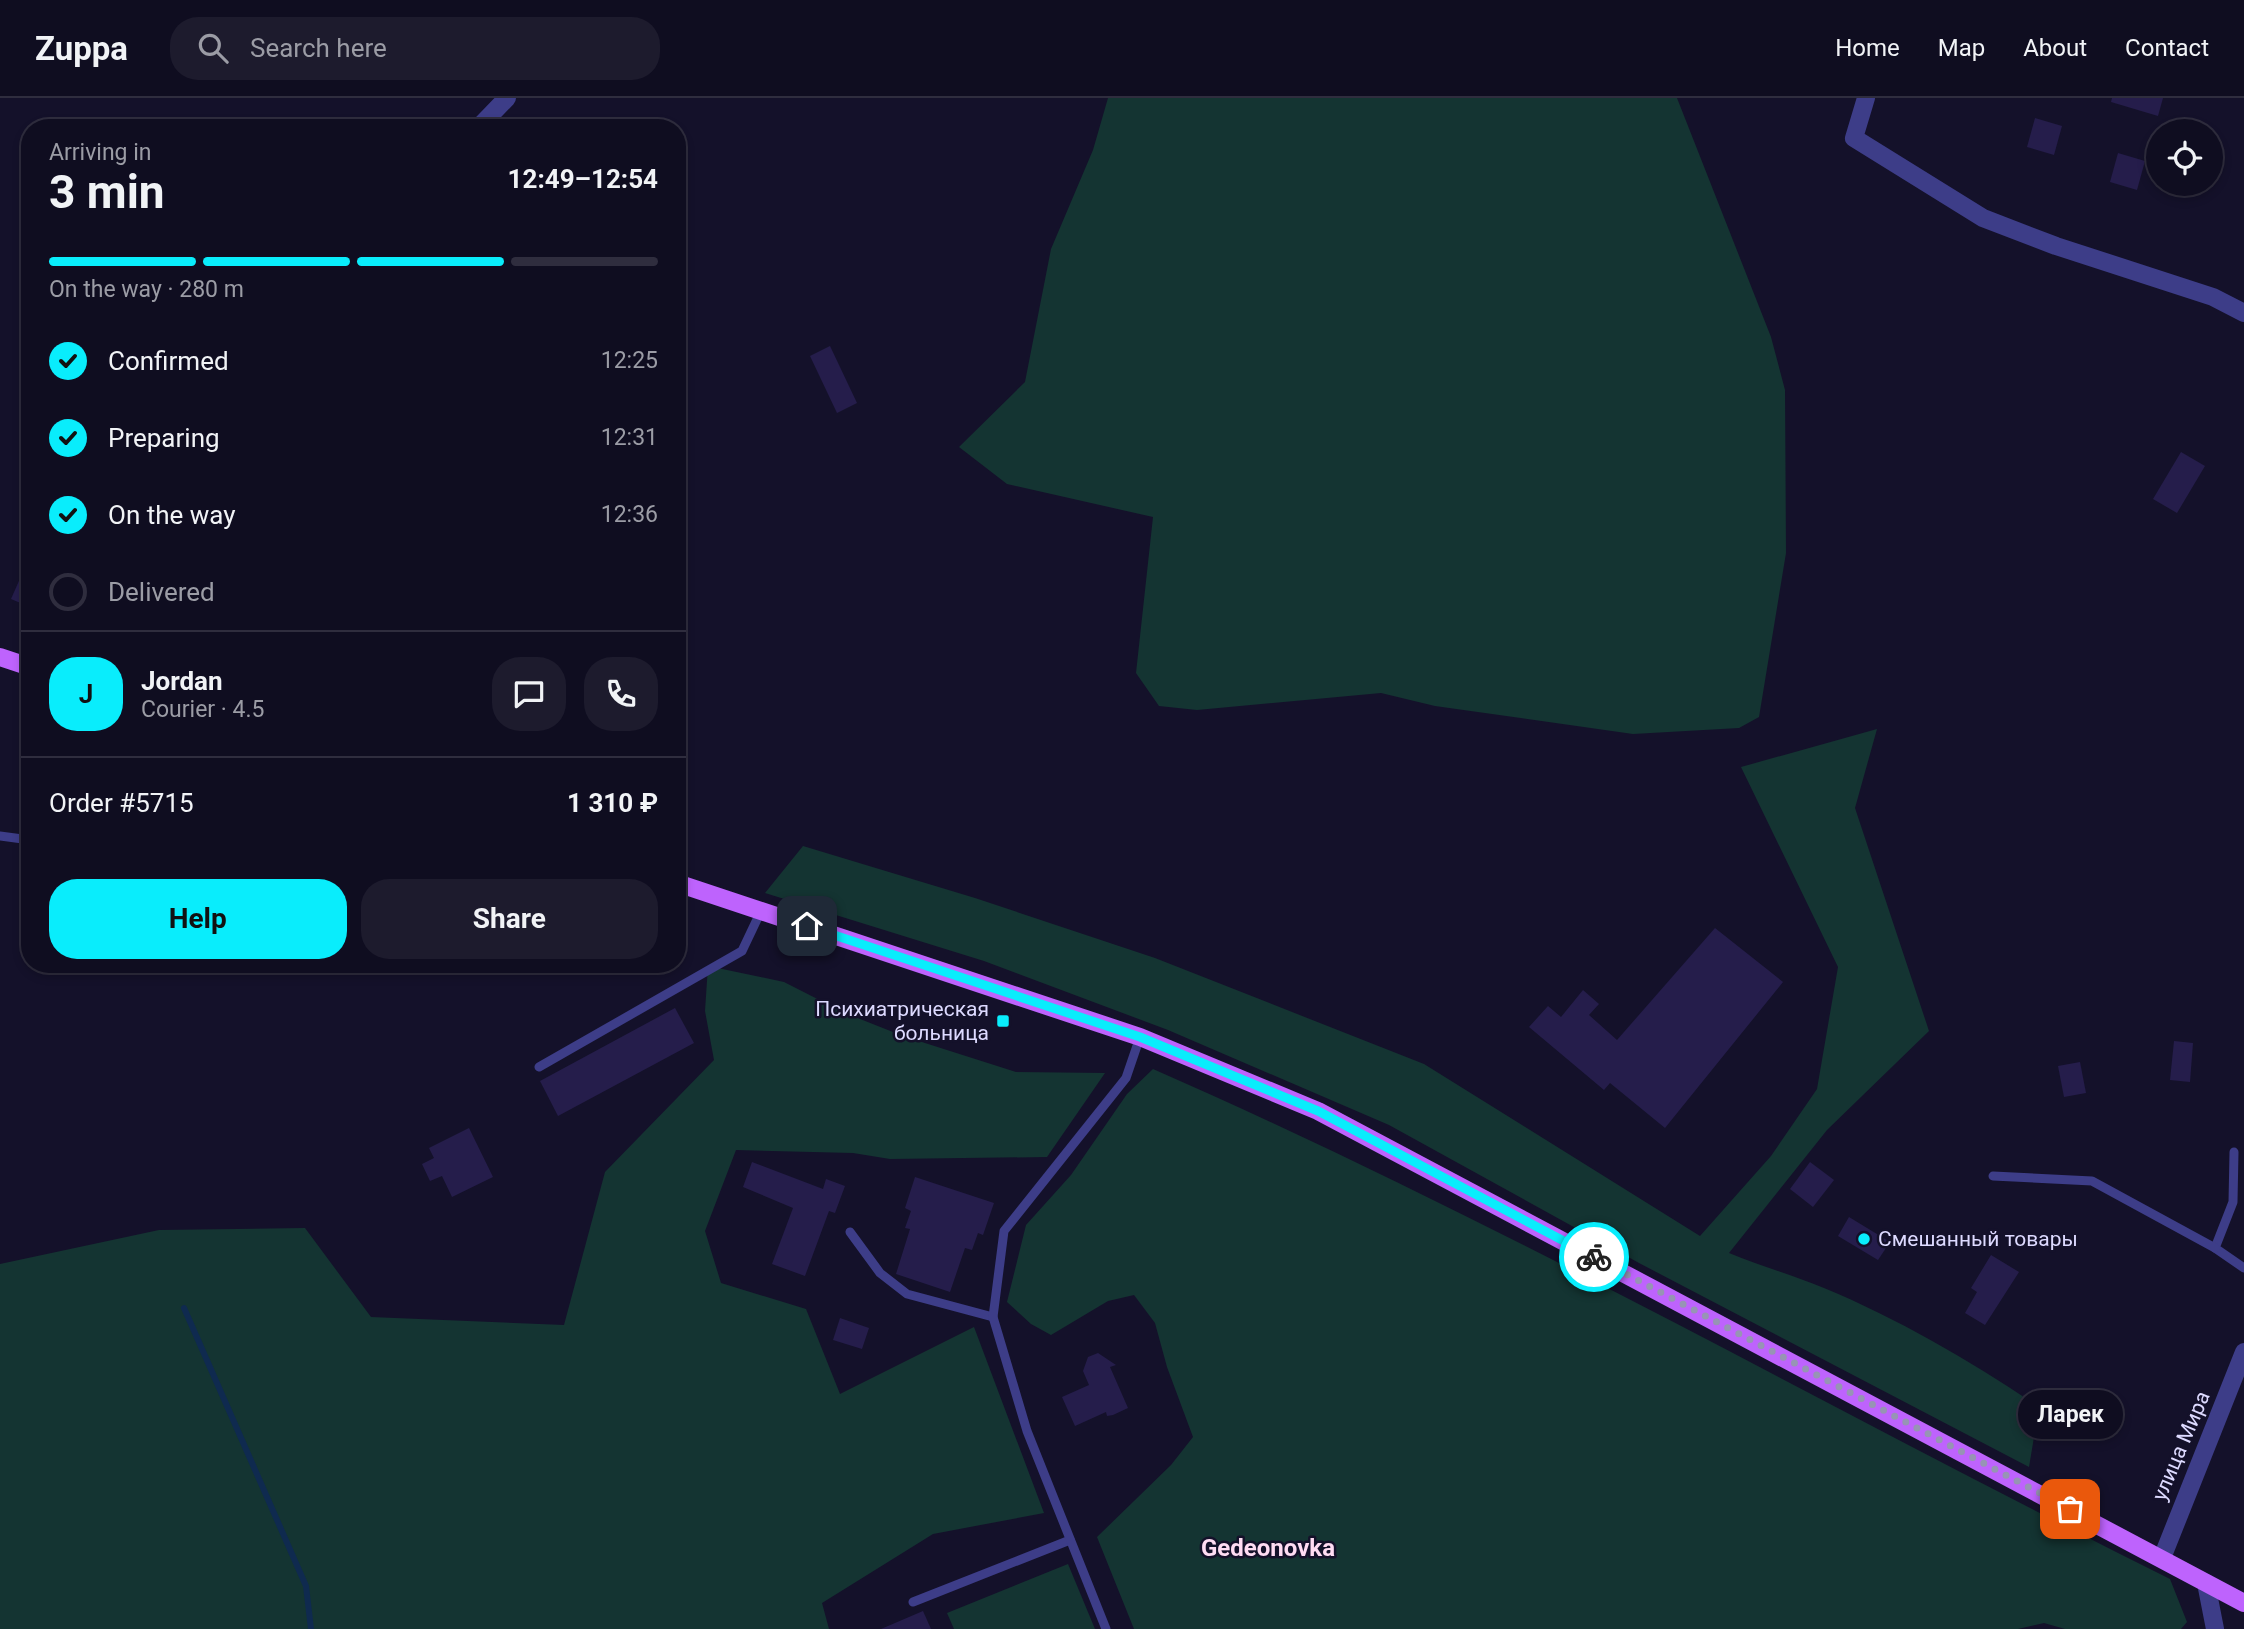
<!DOCTYPE html>
<meta charset="utf-8">
<style>
:root{--surface:#0f0d20;--page:#1d1b2d;--text:#f1f3f6;--muted:#9b9ca5;--line:#2f2d3e;--accent:#09edfc}
body{margin:0;font-family:Roboto,sans-serif;background:var(--page);color:var(--text);height:100vh;display:flex;flex-direction:column;font-size:26px;white-space:nowrap}
*{box-sizing:border-box;margin:0}
p{font-size:23px;color:var(--muted)}
.icon{flex:none;width:38px;height:38px;fill:none;stroke:currentColor;stroke-width:2;stroke-linecap:round;stroke-linejoin:round}
.map{position:relative;flex:1;overflow:hidden}
.sheet{position:absolute;left:21px;top:21px;width:665px;height:854px;display:flex;flex-direction:column;background:var(--surface);border-radius:28px;box-shadow:0 4px 10px #0003,0 0 0 2px var(--line)}
.sheet>*{flex:none}
.controls{position:absolute;left:2146px;top:21px;display:grid;gap:14px}
.controls a{display:grid;place-items:center;width:77px;height:77px;border-radius:50%;background:var(--surface);box-shadow:0 4px 10px #0003,0 0 0 2px var(--line);font-size:35px}
.pin{position:absolute;display:grid;place-items:center;width:60px;height:60px;color:#fff;margin:-30px;border-radius:14px;box-shadow:0 4px 10px #0006}
.courier{position:absolute;display:grid;place-items:center;width:70px;height:70px;margin:-35px;border:5px solid #09edfc;border-radius:50%;background:#fff;color:#222;box-shadow:0 2px 9px #0007}
.bubble{position:absolute;height:49px;border-radius:24px;background:var(--surface);box-shadow:0 4px 10px #0003,0 0 0 2px var(--line);font-size:23px;font-weight:700;line-height:49px;text-align:center}
.headline em{font-style:normal;font-weight:700}
.headline div{display:flex;flex-direction:column-reverse}
.headline{display:flex;align-items:center;justify-content:space-between;height:119px;padding:0 28px}
h1{font-size:46px;font-weight:700;line-height:52px}
.bar{display:grid;grid-template-columns:repeat(4,1fr);gap:10px 7px;align-content:center;height:84px;padding:0 28px}
.bar i{height:9px;border-radius:5px;background:var(--line)}
.bar .on{background:var(--accent)}
.bar p{grid-column:span 4}
.line{display:flex;align-items:center;gap:18px;padding:0 28px;border-top:2px solid var(--line)}
.line div{flex:1}
.round{display:grid;place-items:center;flex:none;width:74px;height:74px;border-radius:28px;background:var(--page)}
ol{padding:0 28px;list-style:none}
li{display:flex;align-items:center;gap:21px;height:77px}
li p{margin-inline-start:auto}
li .icon{padding:7px;border-radius:50%;background:var(--accent);color:#111;stroke-width:4}
li:last-child{color:var(--muted)}
li i{width:38px;height:38px;border:4px solid var(--line);border-radius:50%}
.button{display:flex;gap:14px;margin-top:auto;padding:14px 28px}
.button a{flex:1;height:80px;border-radius:28px;background:var(--accent);color:#111;font-size:28px;font-weight:700;line-height:80px;text-align:center}
.button a+a{background:var(--page);color:var(--text)}
header{display:flex;align-items:center;gap:42px;box-sizing:border-box;height:98px;padding:0 35px;background:var(--surface);border-bottom:2px solid var(--line)}
header strong{font-size:33px}
nav{display:flex;gap:38px;margin-inline-start:auto;font-size:24px}
.search{width:490px;height:63px;background:var(--page);display:flex;align-items:center;gap:18px;box-sizing:border-box;padding:0 24px;border-radius:28px;color:var(--muted);font-size:26px}
.map>svg:first-child{display:block}
.green{fill:#143432}
.lines{fill:none;stroke-linecap:round;stroke-linejoin:round}
.stream{stroke:#0f2a4f;stroke-width:6}
.building{fill:#251d4b}
.service{stroke:#3d3d88;stroke-width:9}
.minor{stroke:#3d3d88;stroke-width:18}
.primary{stroke:#be63fd;stroke-width:18}
.done{stroke:#9794b4;stroke-width:7;stroke-dasharray:0 12.6}
.route{stroke:#09edfc;stroke-width:9}
.poi-dot{fill:#09edfc;stroke:#14112a;stroke-width:2.5}
.labels{text-anchor:middle;stroke-width:5;stroke-linejoin:round;paint-order:stroke}
.poi-label{font-size:21px;fill:#dddaff;stroke:#14112a;text-anchor:end}
.street-label{font-size:21px;fill:#dddaff;stroke:#14112a}
.quarter-label{font-size:24px;font-weight:bold;fill:#ffdcf3;stroke:#14112a}
</style>
<header>
<strong>Zuppa</strong>
<div class="search"><svg class="icon" aria-label="search" viewBox="0 0 24 24"><circle cx="10" cy="10" r="6"/><path d="M15 15l6 6"/></svg>Search here</div>
<nav><a>Home</a><a>Map</a><a>About</a><a>Contact</a></nav>
</header>
<div class="map">
<svg width="2244" height="1531" viewBox="0 0 2244 1531">
<rect width="100%" height="100%" fill="#14112a"/>
<g class="green">
<path d="M1108,0H1677L1771,239L1785,292L1786,455L1759,619L1739,630L1633,636L1435,608L1381,595L1197,612L1159,608L1136,575L1153,419L1007,386L959,349L1025,284L1051,151L1093,52Z"/>
<path d="M1877,631L1855,710L1929,933L1827,1032L1729,1155C1760,1168 1793,1177 1824,1190C1899,1221 1972,1264 2039,1309L2029,1369L1639,1165L1389,1027L1168,932L984,863L765,795L803,748L975,800L1155,860L1424,966L1700,1138L1771,1058L1817,991L1838,869L1741,669Z"/>
<path d="M708,868L784,884L845,915L903,938L1016,974L1105,975L1047,1059L890,1061L853,1055L736,1052L705,1133L721,1185L806,1211L840,1296L974,1229L1044,1415L933,1436L822,1505L829,1531H0V1166L159,1132L305,1130L371,1219L564,1227L605,1074L714,962L705,913Z"/>
<path d="M1153,971C1501,1123 1831,1312 2170,1481L2187,1524L2181,1531H2065L2044,1525L2018,1531H1134L1097,1439L1171,1367L1193,1339L1167,1269L1155,1225L1134,1197L1108,1203L1051,1237L1031,1226L1007,1204L1026,1127L1071,1077L1127,996Z"/>
<path d="M1068,1466L1095,1531H954L947,1515Z"/>
</g>
<g class="lines">
<path class="stream" d="M184,1210L306,1488L311,1531"/>
</g>
<g class="building">
<path d="M2112,0H2163L2158,18L2111,4Z"/>
<path d="M2035,20L2062,28L2054,57L2027,49Z"/>
<path d="M2118,55L2145,63L2137,92L2110,84Z"/>
<path d="M830,248L857,305L837,315L810,258Z"/>
<path d="M2181,354L2205,368L2177,415L2153,401Z"/>
<path d="M30,458V509L11,501Z"/>
<path d="M1715,830L1783,884L1665,1030L1610,985L1604,992L1529,929L1548,908L1561,919L1583,892L1599,906L1589,917L1617,942Z"/>
<path d="M675,910L694,945L558,1018L540,983Z"/>
<path d="M2174,943L2193,945L2190,984L2170,982Z"/>
<path d="M2080,964L2086,995L2064,999L2058,968Z"/>
<path d="M469,1030L493,1079L452,1099L442,1078L430,1083L422,1066L434,1060L429,1050Z"/>
<path d="M752,1064L823,1091L826,1081L845,1088L835,1115L829,1113L805,1178L772,1166L793,1110L743,1089Z"/>
<path d="M1810,1064L1834,1082L1813,1109L1790,1091Z"/>
<path d="M915,1079L994,1105L983,1137L978,1135L972,1152L965,1150L950,1194L896,1176L910,1131L905,1130L911,1113L905,1110Z"/>
<path d="M1849,1119L1890,1144L1878,1162L1838,1138Z"/>
<path d="M1991,1157L2019,1174L1985,1227L1965,1215L1977,1194L1971,1190Z"/>
<path d="M840,1220L869,1230L862,1251L833,1242Z"/>
<path d="M1098,1255L1116,1267L1110,1269L1128,1310L1113,1317L1107,1318L1106,1314L1075,1328L1062,1299L1089,1287L1083,1273L1088,1259Z"/>
<path d="M923,1513L931,1531H881Z"/>
</g>
<g class="lines">
<g class="service">
<path d="M0,738L30,742"/>
<path d="M539,969L742,853L761,813"/>
<path d="M2234,1054L2233,1104L2215,1150L2244,1170"/>
<path d="M1993,1078L2092,1083L2215,1150"/>
<path d="M850,1134L880,1175L907,1196L993,1219"/>
<path d="M913,1504L1070,1442"/>
<path d="M1106,1531L1027,1333L993,1219L1004,1133L1126,980L1140,939"/>
</g>
<g class="minor">
<path d="M1866,0L1854,40L1983,120L2056,148L2213,199L2244,215"/>
<path d="M478,30L507,0"/>
<path d="M2162,1460L2244,1254"/>
<path d="M2206,1485L2215,1531"/>
</g>
<g class="primary">
<path d="M0,559L30,569"/>
<path d="M677,785L1140,939L1318,1013L2244,1505"/>
</g>
</g>
<g class="lines">
<path class="done" d="M1594,1159L2070,1411"/>
<path class="route" d="M807,828L1140,939L1318,1013L1594,1159"/>
</g>
<g class="poi-dot">
<rect x="996" y="916" width="14" height="14" rx="3.5"/>
<circle cx="1864" cy="1141" r="7"/>
</g>
<g class="labels">
<g class="poi-label">
<text x="989" y="918">Психиатрическая<tspan x="989" dy="24">больница</tspan></text>
<text x="1878" y="1148" text-anchor="start">Смешанный товары</text>
</g>
<g class="street-label">
<text transform="translate(2181 1348) rotate(-67)" y="7">улица Мира</text>
</g>
<g class="quarter-label">
<text x="1268" y="1458">Gedeonovka</text>
</g>
</g>
</svg>
<div class="controls">
<a><svg class="icon" aria-label="locate" viewBox="0 0 24 24"><circle cx="12" cy="12" r="6"/><path d="M12 2v4M12 18v4M2 12h4M18 12h4"/></svg></a>
</div>
<div class="pin" style="left:2070px;top:1411px;background:#ea580c"><svg class="icon" aria-label="bag" viewBox="0 0 24 24"><path d="M5 8h14l-1 12H6zM9 8a3 3 0 0 1 6 0"/></svg></div>
<div class="pin" style="left:807px;top:828px;background:#1f2937"><svg class="icon" aria-label="home" viewBox="0 0 24 24"><path d="M3 11l9-7 9 7M6 9v11h12V9"/></svg></div>
<div class="courier" style="left:1594px;top:1159px"><svg class="icon" aria-label="bike" viewBox="0 0 24 24"><circle cx="6" cy="16" r="4"/><circle cx="18" cy="16" r="4"/><path d="M6 16l4-8h5l3 8M10 8l3 8H6M13 5h3"/></svg></div>
<div class="bubble" style="left:2018px;top:1292px;width:105px">Ларек</div>
<section class="sheet">
<div class="headline"><div><h1>3 min</h1><p>Arriving in</p></div><em>12:49–12:54</em></div>
<div class="bar"><i class="on"></i><i class="on"></i><i class="on"></i><i></i><p>On the way · 280 m</p></div>
<ol>
<li><svg class="icon" aria-label="check" viewBox="0 0 24 24"><path d="M5 12l5 5 9-10"/></svg>Confirmed<p>12:25</p></li>
<li><svg class="icon" aria-label="check" viewBox="0 0 24 24"><path d="M5 12l5 5 9-10"/></svg>Preparing<p>12:31</p></li>
<li><svg class="icon" aria-label="check" viewBox="0 0 24 24"><path d="M5 12l5 5 9-10"/></svg>On the way<p>12:36</p></li>
<li><i></i>Delivered</li>
</ol>
<div class="line" style="height:126px"><b class="round" style="background:var(--accent);color:#111">J</b><div><b>Jordan</b><p>Courier · 4.5</p></div><a class="round"><svg class="icon" aria-label="chat" viewBox="0 0 24 24"><path d="M4 5h16v11H9l-5 4z"/></svg></a><a class="round"><svg class="icon" aria-label="phone" viewBox="0 0 24 24"><path d="M5 4h4l2 5-3 2q2 4 5 5l2-3 5 2v4C11 20 4 13 5 4z"/></svg></a></div>
<div class="line" style="height:91px"><div>Order #5715</div><b>1 310 ₽</b></div>
<div class="button"><a>Help</a><a>Share</a></div>
</section>
</div>
